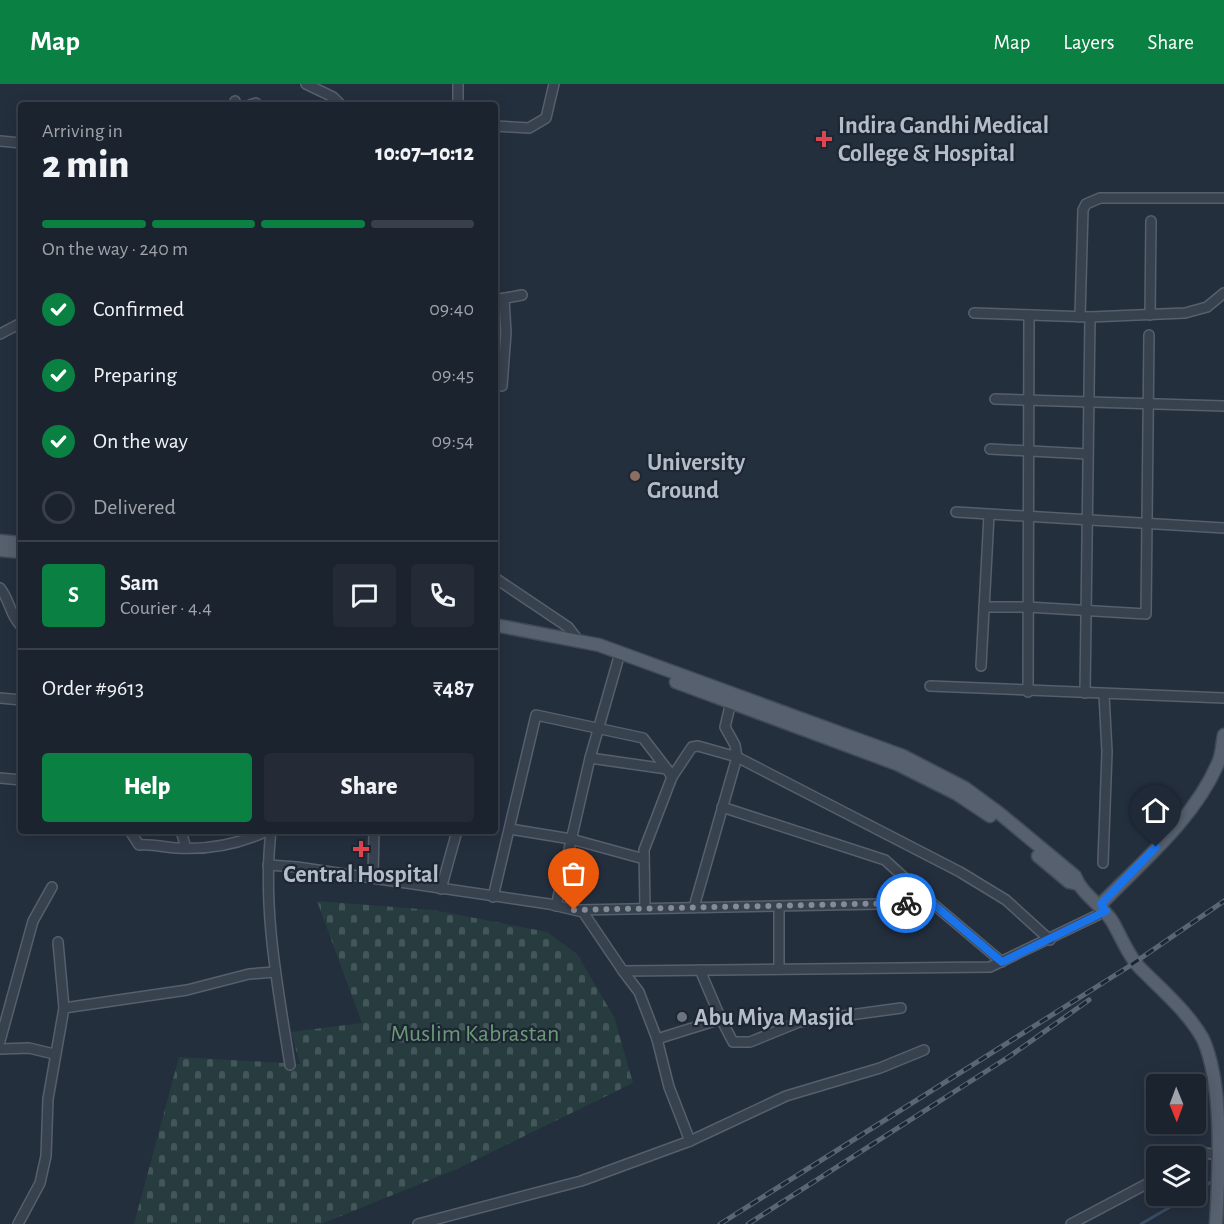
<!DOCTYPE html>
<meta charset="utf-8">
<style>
:root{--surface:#1b232e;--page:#242b36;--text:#f1f3f6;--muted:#a0a4aa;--line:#39404a;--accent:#0b8043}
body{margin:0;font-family:"Alegreya Sans",sans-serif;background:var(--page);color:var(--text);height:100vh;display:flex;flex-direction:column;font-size:22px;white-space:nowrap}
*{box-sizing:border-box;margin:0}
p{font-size:20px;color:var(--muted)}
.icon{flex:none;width:33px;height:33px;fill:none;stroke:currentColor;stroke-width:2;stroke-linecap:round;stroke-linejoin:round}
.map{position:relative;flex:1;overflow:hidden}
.side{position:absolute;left:18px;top:18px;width:480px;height:732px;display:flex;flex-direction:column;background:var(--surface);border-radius:6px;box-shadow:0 3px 15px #0003,0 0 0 2px var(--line)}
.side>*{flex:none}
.needle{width:39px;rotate:179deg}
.tools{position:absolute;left:1146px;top:990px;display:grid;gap:12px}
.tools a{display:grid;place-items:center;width:60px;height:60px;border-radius:6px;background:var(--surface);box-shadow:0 3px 15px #0003,0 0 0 2px var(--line);font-size:30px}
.pin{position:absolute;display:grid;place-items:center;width:51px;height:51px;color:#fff;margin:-62px -26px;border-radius:50% 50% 50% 0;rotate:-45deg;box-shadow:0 0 6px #0007}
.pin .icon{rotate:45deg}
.courier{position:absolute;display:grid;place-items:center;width:60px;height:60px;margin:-30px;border:4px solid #1a73e8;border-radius:50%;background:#fff;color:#222;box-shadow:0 2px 8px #0007}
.head em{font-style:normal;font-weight:800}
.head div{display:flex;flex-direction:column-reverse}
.head{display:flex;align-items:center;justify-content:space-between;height:102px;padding:0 24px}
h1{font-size:39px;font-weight:800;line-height:45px}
.bar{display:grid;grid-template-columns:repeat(4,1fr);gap:9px 6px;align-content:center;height:72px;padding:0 24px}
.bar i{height:8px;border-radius:4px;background:var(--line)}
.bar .selected{background:var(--accent)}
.bar p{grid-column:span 4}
.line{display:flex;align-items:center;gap:15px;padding:0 24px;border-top:2px solid var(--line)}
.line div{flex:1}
.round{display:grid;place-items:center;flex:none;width:63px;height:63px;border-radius:6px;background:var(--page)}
ol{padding:0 24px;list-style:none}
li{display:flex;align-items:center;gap:18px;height:66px}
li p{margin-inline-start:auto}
li .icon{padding:6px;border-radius:50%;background:var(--accent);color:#fff;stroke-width:4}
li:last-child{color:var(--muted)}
li i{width:33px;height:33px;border:3px solid var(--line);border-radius:50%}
.primary-button{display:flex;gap:12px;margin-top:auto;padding:12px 24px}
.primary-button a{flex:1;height:69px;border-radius:6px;background:var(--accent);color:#fff;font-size:24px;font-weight:800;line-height:69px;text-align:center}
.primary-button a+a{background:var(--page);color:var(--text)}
header{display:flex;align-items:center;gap:36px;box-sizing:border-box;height:84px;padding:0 30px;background:var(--accent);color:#fff}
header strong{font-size:28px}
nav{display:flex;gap:33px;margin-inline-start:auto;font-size:21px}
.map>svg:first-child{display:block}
.cemetery{fill:url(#cemetery-stones)}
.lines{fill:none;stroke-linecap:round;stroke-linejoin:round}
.stream{stroke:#394c67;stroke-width:3}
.minor-casing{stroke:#565f6c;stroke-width:12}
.major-casing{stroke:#414a57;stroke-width:15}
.minor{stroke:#38414e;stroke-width:9}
.major{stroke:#56606e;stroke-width:12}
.rail-casing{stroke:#5a6575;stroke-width:5}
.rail{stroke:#1d2633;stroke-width:3;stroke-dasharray:9;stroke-linecap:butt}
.done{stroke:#828b98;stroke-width:6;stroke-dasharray:0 10.8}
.route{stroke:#1a73e8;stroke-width:8}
.health-dot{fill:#e0444e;stroke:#1d2633;stroke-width:2}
.education-dot{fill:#8d6e63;stroke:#1d2633;stroke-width:2}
.worship-dot{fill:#6b7280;stroke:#1d2633;stroke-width:2}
.labels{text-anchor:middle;stroke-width:4.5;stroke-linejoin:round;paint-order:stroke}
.poi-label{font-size:24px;font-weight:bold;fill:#b4bcc9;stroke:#1d2633;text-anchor:start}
.park-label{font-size:24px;fill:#6b9a76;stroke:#1d2633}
</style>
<header>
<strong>Map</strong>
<nav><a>Map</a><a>Layers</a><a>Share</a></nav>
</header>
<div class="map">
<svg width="1224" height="1140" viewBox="0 0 1224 1140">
<defs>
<pattern id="cemetery-stones" width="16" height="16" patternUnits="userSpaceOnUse" patternTransform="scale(1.5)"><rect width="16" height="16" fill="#263c3f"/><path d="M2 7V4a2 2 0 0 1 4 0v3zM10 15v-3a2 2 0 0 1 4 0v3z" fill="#435659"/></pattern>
</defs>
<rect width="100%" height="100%" fill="#242f3e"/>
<path class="cemetery" d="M317,817L433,826L547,848L577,870L614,933L633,999L457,1085L321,1140H134L179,973L300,980L291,948L362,939Z"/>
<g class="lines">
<g class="stream">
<path d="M1196,1108L1211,1098"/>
<path d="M1141,1140L1189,1112"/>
</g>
<defs>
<g id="minor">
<path d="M306,0L333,13L341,21"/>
<path d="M235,17L236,21"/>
<path d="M250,21L256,19"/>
<path d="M458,21V0"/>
<path d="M495,42L529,44L546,34L554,0"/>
<path d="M0,57L21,59"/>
<path d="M495,216L522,211"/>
<path d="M974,229L1090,233L1185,229L1207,223L1224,209"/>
<path d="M1150,231L1151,137"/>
<path d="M1080,233L1083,126L1086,120L1100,114H1224"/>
<path d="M0,250L21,239"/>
<path d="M502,302L506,249L504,214"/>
<path d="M995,315L1224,322"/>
<path d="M990,365L1088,370"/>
<path d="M956,428L1224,444"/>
<path d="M495,494L568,543L578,556"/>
<path d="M0,504C11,518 9,530 21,542"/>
<path d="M984,523H1027L1146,530L1149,251"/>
<path d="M981,582L989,431"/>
<path d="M930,602L1224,614"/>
<path d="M1028,608L1029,231"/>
<path d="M1085,609L1090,233"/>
<path d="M0,614L21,616"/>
<path d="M590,674L667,685L672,693L644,766L645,824"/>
<path d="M672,693L692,663L698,662L737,673L960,788L1006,816L1050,856"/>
<path d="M0,694L21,696"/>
<path d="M722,723L885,776L932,819"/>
<path d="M510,745L571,755L644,775"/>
<path d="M130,747L139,761C153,760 163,763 176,764C209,766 237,761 267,747"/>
<path d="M181,747L186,764"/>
<path d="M271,747C262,825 278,904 290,981"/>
<path d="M1103,779L1107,668L1104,610"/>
<path d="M268,781L297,783L549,820L583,828L623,887L990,883L1106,827"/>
<path d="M373,794L374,747"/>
<path d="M441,805L457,747"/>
<path d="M493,813L536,631L643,654L667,685"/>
<path d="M556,822L590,674L620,569"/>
<path d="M779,822V885"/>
<path d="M694,823L737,673L735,661L725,643L731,618"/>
<path d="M579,826L932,819L1002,878"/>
<path d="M58,858L64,924"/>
<path d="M623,887L639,908L657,955L721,935L700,886"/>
<path d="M721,935L733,958H750L799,938L901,924"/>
<path d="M657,955L669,1003L690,1057"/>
<path d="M0,957L33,837L52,803"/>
<path d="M0,965L29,964L54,970"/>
<path d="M1196,1075L1207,1069L1219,1072"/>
<path d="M18,1140L40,1099L46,1072L48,1015L64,924L187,906L249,890L275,888"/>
<path d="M418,1140L581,1097L690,1057L786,1012L880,984L924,966"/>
<path d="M1071,1140L1156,1095"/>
</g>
<g id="major">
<path d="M0,457L21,459"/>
<path d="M0,466L21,468"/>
<path d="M495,541L599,561L903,672L965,704L999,729L1075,792C1081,810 1102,821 1112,837C1121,852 1128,872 1140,884C1161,905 1188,928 1203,955C1224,1002 1219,1088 1216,1140"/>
<path d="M676,598L897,680L957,710L990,732"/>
<path d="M1038,772L1069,798L1078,800"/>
<path d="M1100,821C1142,778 1195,734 1218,679C1222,671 1222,660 1224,651"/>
</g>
</defs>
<use href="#minor" class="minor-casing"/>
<use href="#major" class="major-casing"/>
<use href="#minor" class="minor"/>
<use href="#major" class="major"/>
<defs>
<g id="rail">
<path d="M720,1140L1128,883L1224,817"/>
<path d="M748,1140L1010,972L1089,916"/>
</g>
</defs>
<use href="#rail" class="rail-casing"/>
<use href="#rail" class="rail"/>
</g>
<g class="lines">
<path class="done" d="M574,826L906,819"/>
<path class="route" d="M906,819H932L1002,878L1106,827L1101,820L1156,763"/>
</g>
<g class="health-dot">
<path d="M821 46h6v6h6v6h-6v6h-6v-6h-6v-6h6z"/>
<path d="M358 756h6v6h6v6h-6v6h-6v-6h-6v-6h6z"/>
</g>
<circle class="education-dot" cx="635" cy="392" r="6"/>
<circle class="worship-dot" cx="682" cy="933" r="6"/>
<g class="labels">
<g class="poi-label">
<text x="838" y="49">Indira Gandhi Medical<tspan x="838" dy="28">College &amp; Hospital</tspan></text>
<text x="647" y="386">University<tspan x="647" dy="28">Ground</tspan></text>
<text x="361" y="798" text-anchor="middle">Central Hospital</text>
<text x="694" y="941">Abu Miya Masjid</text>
</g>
<g class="park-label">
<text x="475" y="957">Muslim Kabrastan</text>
</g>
</g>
</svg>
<div class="tools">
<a><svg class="needle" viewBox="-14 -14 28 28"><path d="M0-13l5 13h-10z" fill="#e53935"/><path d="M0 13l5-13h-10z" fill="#a0a4aa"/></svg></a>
<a><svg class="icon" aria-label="layers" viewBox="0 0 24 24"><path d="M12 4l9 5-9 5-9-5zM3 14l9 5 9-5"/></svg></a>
</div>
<div class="pin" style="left:574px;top:826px;background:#ea580c"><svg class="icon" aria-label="bag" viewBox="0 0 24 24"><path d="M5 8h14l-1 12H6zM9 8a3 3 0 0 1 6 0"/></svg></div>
<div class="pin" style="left:1156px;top:763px;background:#1f2937"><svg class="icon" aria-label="home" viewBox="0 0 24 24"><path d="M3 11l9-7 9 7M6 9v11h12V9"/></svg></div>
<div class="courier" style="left:906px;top:819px"><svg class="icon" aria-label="bike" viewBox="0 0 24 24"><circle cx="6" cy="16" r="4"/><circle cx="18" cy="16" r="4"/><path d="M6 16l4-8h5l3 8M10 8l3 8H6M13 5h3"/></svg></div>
<section class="side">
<div class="head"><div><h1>2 min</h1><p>Arriving in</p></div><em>10:07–10:12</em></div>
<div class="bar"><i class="selected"></i><i class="selected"></i><i class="selected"></i><i></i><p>On the way · 240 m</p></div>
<ol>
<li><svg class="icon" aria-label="check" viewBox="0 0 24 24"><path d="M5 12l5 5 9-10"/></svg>Confirmed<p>09:40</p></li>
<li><svg class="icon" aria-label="check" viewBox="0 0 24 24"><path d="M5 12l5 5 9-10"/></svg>Preparing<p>09:45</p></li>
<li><svg class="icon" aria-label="check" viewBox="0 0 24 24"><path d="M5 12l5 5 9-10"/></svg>On the way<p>09:54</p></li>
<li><i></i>Delivered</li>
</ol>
<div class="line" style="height:108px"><b class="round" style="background:var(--accent);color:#fff">S</b><div><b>Sam</b><p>Courier · 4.4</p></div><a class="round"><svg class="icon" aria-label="chat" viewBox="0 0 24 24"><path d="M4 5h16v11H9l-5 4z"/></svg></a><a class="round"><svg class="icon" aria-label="phone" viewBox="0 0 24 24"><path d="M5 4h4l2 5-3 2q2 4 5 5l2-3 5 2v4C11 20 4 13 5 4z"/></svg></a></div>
<div class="line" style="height:78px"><div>Order #9613</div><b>₹487</b></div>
<div class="primary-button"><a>Help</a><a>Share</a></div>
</section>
</div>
